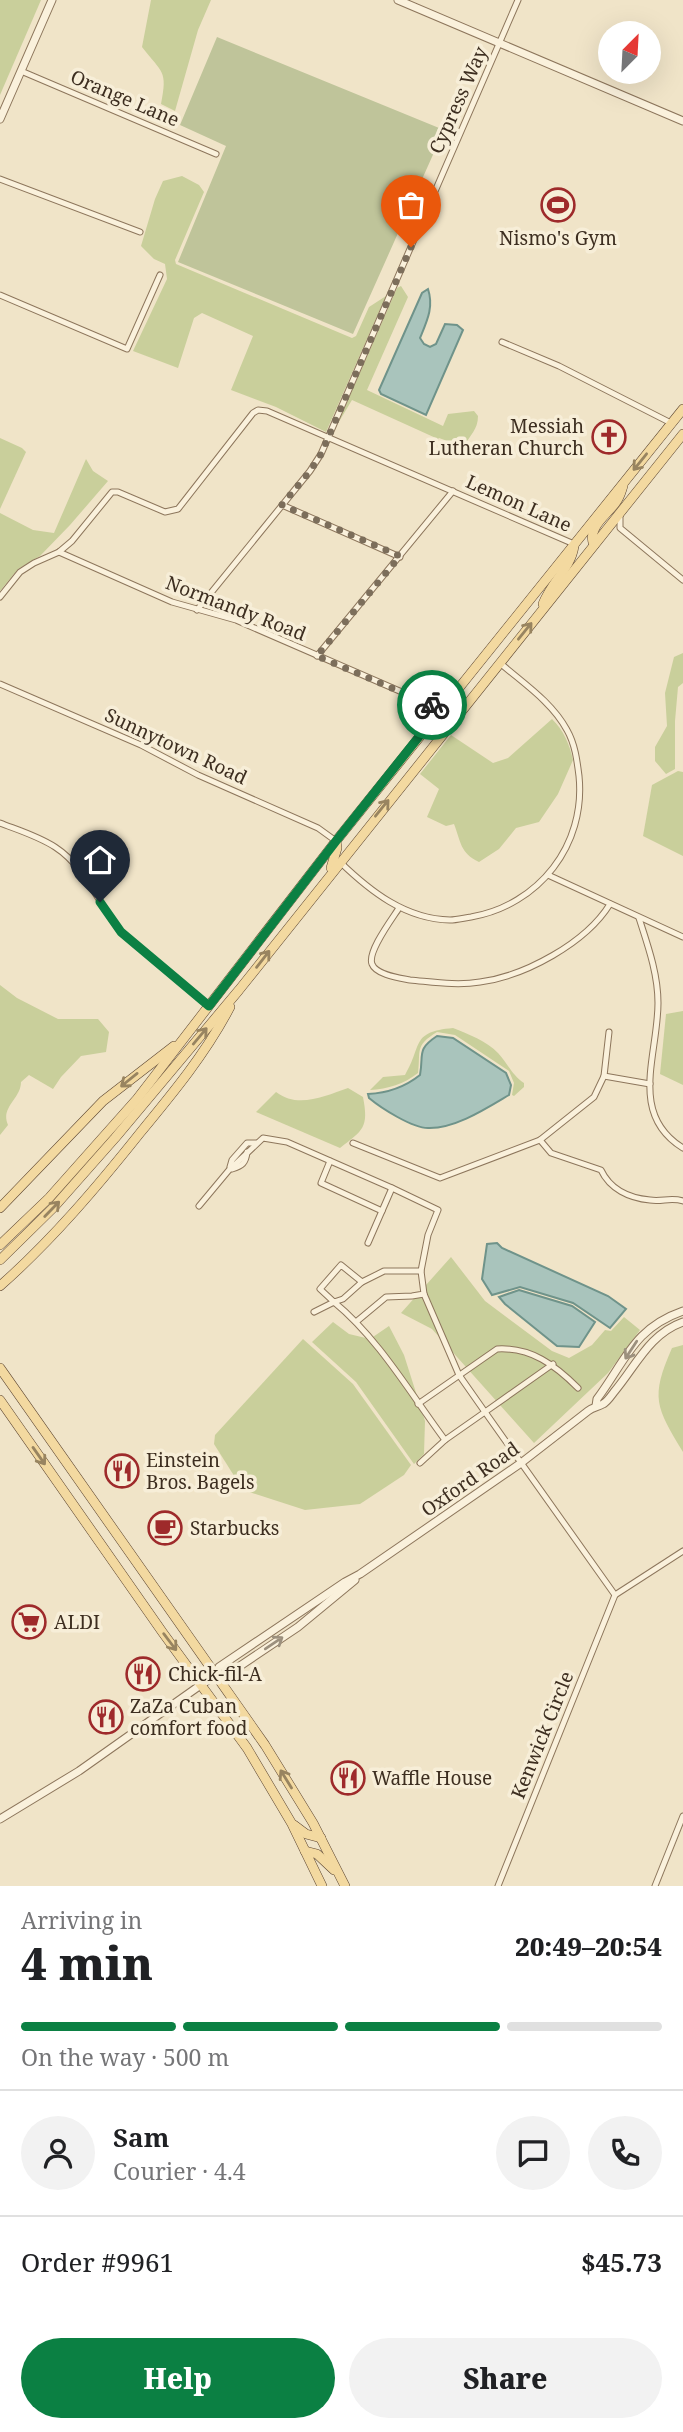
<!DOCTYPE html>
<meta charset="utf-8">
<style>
:root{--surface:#fff;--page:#f2f2f2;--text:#202124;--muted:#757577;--line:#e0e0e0;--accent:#0b8043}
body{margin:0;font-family:"Noto Serif",serif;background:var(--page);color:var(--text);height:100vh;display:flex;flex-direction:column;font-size:26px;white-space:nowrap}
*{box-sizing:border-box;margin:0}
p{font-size:23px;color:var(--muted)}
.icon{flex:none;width:38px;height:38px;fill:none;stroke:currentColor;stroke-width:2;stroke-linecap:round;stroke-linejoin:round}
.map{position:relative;height:1886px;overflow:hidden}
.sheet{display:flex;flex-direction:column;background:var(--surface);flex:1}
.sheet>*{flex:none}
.needle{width:46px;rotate:24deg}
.buttons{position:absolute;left:598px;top:21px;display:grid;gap:14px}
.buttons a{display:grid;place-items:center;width:63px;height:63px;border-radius:50%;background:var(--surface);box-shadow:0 7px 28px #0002;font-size:35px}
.pin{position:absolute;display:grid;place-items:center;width:60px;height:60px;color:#fff;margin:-72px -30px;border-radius:50% 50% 50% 0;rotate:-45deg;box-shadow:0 0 7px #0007}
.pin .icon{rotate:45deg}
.courier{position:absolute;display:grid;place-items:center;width:70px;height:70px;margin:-35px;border:5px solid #0b8043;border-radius:50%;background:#fff;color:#222;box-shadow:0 2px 9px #0007}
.head em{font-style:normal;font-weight:800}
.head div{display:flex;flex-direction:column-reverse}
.head{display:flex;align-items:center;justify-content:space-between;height:119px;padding:0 21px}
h1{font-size:46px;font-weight:800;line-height:52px}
.bar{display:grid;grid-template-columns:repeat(4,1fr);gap:10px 7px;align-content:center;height:84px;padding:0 21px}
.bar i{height:9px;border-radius:5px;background:var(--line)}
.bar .current{background:var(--accent)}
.bar p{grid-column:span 4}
.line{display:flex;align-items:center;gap:18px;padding:0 21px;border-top:2px solid var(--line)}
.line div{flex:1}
.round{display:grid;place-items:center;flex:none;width:74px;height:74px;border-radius:37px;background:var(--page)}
.button{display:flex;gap:14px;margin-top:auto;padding:14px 21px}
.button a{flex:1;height:80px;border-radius:42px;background:var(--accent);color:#fff;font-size:28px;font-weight:800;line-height:80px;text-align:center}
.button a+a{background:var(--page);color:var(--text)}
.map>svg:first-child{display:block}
.green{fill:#c9cf9b}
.cemetery{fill:#bfc49a}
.water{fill:#a9c4bc;stroke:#6f938a;stroke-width:2}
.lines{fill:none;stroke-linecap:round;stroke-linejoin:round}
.minor-casing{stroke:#8d765c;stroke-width:7}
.tertiary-casing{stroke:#8d765c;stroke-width:9}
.primary-casing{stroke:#5b4430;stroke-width:10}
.minor{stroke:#faf1dc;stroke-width:5}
.tertiary{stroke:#faf1dc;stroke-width:7}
.primary{stroke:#f3d9a0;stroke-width:9}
.oneway{stroke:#988460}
.oneway2{stroke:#9c907e}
.done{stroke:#7c6e5b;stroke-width:7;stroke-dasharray:0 12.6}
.route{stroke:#0b8043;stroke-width:9}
.labels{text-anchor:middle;stroke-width:7;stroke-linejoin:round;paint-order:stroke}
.street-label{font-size:19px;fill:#3d2e20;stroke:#f7eed8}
.poi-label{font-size:19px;fill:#3d2e20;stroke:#f7eed8;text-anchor:start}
</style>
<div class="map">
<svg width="683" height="1886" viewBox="0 0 683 1886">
<rect width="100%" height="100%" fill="#f0e4c8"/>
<g class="green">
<path d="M0,0H41L0,95Z"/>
<path d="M151,0H211L198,30L175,111L161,104C168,70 162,73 142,47Z"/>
<path d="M182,176L199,185L204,192L175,260L176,264L352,338L356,336L369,307L386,296L326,432L276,407L231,390L253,336L202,313L194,318L178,368L133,351L167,279L165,264L154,259L141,246L155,199L163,181Z"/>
<path d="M401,286L408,297L367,390L443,426L448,414L474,411L478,416C478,430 470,434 464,447L439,438L438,439L352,400L337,425L397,288Z"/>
<path d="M0,438L22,448L26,452L0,509Z"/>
<path d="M86,459L93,471L108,481L70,525L40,556L18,569L0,591V513L33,530L54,533Z"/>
<path d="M683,653V683L678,687L675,721V769L666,774L655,761V747L667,726L665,693L674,657Z"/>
<path d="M552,719C564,731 569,743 573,760L558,794L539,822L516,828L499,849L479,862C460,853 461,842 454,824L446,826L427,817L439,789L420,774L451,735L493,763L508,758Z"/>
<path d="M678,771L683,772V856L643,836L652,785Z"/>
<path d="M0,985L17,998L58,1019H98L109,1032L106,1052L81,1056L61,1077L53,1089L29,1075L21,1082C21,1099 0,1107 8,1125L0,1135Z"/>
<path d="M683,1011V1085L660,1074L666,1014Z"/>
<path d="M453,1028C468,1034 487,1041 498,1053C508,1064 512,1075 524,1083V1087L514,1096L512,1095L514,1083L509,1071L455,1035L437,1032C414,1046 421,1051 418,1073C404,1084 388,1089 370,1090L383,1077L405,1075C423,1045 410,1032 453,1028Z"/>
<path d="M348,1088L363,1097C369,1128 363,1130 340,1148L256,1112L276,1092C298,1109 325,1096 348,1088Z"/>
<path d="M451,1257L485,1301L552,1351L569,1358L592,1345L605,1330L611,1331L624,1317L640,1330L608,1373L534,1443L432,1329L401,1313Z"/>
<path d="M333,1322L349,1334L370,1339L389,1326L404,1355L425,1421L424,1454L414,1464L356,1382L312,1342Z"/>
<path d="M303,1339L353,1384L411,1465L404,1475L360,1504L305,1510L243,1490L214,1444L215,1435Z"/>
<path d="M683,1345V1452C656,1407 650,1398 672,1348Z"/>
</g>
<path class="cemetery" d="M217,37L444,130L353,334L178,262L226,146L180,125Z"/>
<g class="water">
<path d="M428,289C434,307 427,321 420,338L424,344L430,347L436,344L445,324L457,325L463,330L426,415L381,394L379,390L422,293Z"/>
<path d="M437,1036L453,1038L506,1073L511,1085L509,1095C487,1108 455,1129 428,1128C412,1128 381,1108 369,1098L368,1094C388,1093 405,1087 420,1075C424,1054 416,1050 437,1036Z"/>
<path d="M497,1243L502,1248L608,1296L626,1309L610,1328L573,1303L520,1287L492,1295L482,1279L487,1244Z"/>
<path d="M519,1290L572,1306L595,1322L579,1347L557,1346L505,1304L499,1297Z"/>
</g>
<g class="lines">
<defs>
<g id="minor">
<path d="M21,71L216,154"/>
<path d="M0,179L140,232"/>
<path d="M0,295L127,349L160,275"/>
<path d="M502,342L559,366L671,423"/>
<path d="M282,505L400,557"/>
<path d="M620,515V528L683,580"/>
<path d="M59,552L172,602L236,620L441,709"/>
<path d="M0,597L20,572L34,563L59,552L72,541L112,492H118L165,512L178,509L253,413L258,410L267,411L574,544"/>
<path d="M197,610L310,471L321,454L518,0"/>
<path d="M317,656L453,491"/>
<path d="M0,684L141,745L198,775L318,828L336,841"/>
<path d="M0,823C18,830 38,836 55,847C86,867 98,904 121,932L209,1006"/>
<path d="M340,862C370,891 405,919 450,920C456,920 464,918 471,917C539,905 586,845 579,776C577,760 575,744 567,730C552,702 523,683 500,663"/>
<path d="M548,875L683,937"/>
<path d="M399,908C392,919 367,952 372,964C376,975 400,978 410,980C433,982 457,986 480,982C525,976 586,943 610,904"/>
<path d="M639,918C648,946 658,974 658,1003C658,1055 628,1114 683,1148"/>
<path d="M604,1076L650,1084"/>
<path d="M540,1140L551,1153L601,1170C610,1189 629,1198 650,1200C662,1202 671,1197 683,1201"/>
<path d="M353,1143L440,1178L540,1140L594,1097L604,1076L609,1032"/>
<path d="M330,1161L321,1183L382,1211"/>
<path d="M230,1167L232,1160L247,1143H256"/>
<path d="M232,1169C242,1166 246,1163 247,1152"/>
<path d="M199,1206L229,1170L263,1138L287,1142L392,1188"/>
<path d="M368,1243L392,1188L438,1210L428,1235L421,1271"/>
<path d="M341,1265L362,1282L343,1299L334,1302L320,1289Z"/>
<path d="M424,1294L459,1375L485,1412L553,1364"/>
<path d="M314,1312L334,1302C379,1339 410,1393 445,1440L485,1412L615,1595L498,1886"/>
<path d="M356,1322L386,1297L412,1296L424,1294L421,1271H384L362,1282"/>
<path d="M418,1404L497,1349C531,1347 555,1365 578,1388"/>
<path d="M420,1463L445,1440"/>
<path d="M615,1595L683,1551"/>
<path d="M655,1886L683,1816"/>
</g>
<g id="tertiary">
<path d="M398,0L683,121"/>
<path d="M0,119L52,0"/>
<path d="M596,1406L597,1399C626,1360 634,1328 683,1311"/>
<path d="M215,1676L219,1667L345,1582L360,1574L521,1463L588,1411C593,1407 598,1407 603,1404C607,1402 611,1396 614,1392C636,1366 649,1334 683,1322"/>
<path d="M0,1819L79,1771L202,1684L215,1676L231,1672L298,1627L355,1580"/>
</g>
<g id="primary">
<path d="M594,545C586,528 608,514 616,502C620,497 621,492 623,486"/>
<path d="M543,604C552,581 571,568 574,546"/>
<path d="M331,868L337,848L336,841"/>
<path d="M0,1208L103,1101L174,1046"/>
<path d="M0,1245L49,1198L137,1099L336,841L683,409"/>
<path d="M0,1260L54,1207L115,1138L239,990L683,434"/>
<path d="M0,1286C52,1240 97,1187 140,1133C173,1093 206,1053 230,1007"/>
<path d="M0,1368L265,1745L313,1823L345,1886"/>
<path d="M0,1400L163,1633L247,1748L292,1824L322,1886"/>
<path d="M294,1825L306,1834L321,1838"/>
<path d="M305,1851L317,1854L334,1870"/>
</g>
</defs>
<use href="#minor" class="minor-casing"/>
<use href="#tertiary" class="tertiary-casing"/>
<use href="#primary" class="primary-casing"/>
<use href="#minor" class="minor"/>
<use href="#tertiary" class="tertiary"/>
<use href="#primary" class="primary"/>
</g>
<defs><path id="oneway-shaft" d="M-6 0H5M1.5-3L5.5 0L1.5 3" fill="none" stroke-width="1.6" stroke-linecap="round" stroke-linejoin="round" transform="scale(1.75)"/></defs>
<g class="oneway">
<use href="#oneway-shaft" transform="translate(640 462) rotate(129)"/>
<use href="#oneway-shaft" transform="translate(525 631) rotate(-51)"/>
<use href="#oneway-shaft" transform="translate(382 808) rotate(-51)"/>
<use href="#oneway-shaft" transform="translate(263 959) rotate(-52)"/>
<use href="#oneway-shaft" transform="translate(200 1036) rotate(-50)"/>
<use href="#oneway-shaft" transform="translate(129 1080) rotate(141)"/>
<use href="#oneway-shaft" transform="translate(52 1209) rotate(-46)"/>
<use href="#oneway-shaft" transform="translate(39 1456) rotate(55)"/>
<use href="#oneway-shaft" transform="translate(170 1642) rotate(53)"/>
<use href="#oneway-shaft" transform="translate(286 1779) rotate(-122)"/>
</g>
<g class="oneway2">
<use href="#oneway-shaft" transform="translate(631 1350) rotate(123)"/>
<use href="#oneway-shaft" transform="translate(274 1643) rotate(-34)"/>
</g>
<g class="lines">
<path class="done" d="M411,247L321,454L310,471L282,505L400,556L317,656L432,705"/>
<path class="route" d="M100,902L121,932L209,1006L336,841L441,709L432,705"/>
</g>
<defs>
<symbol id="stadium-ring" viewBox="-11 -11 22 22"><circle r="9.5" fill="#f7eed8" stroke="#9e2a2b" stroke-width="1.5"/><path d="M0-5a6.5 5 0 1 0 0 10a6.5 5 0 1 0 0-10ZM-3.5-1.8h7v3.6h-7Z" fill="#9e2a2b"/></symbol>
<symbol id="church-ring" viewBox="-11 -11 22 22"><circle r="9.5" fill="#f7eed8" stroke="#9e2a2b" stroke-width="1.5"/><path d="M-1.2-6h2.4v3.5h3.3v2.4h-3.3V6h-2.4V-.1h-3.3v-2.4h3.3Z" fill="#9e2a2b"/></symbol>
<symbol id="restaurant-ring" viewBox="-11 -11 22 22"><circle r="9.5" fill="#f7eed8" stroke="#9e2a2b" stroke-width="1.5"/><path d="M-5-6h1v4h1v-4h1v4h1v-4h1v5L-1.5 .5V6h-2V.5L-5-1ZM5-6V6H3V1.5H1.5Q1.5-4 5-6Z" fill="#9e2a2b"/></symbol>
<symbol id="cafe-ring" viewBox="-11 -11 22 22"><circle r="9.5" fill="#f7eed8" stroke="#9e2a2b" stroke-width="1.5"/><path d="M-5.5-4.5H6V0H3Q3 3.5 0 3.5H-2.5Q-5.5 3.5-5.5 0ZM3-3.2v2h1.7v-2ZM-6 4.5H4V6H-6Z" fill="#9e2a2b"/></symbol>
<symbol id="supermarket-ring" viewBox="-11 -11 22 22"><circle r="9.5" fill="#f7eed8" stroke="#9e2a2b" stroke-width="1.5"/><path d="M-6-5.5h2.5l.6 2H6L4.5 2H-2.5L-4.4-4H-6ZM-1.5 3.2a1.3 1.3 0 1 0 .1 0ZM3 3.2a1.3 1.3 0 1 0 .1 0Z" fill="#9e2a2b"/></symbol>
</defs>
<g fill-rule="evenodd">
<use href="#stadium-ring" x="539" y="186" width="38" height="38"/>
<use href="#church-ring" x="590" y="418" width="38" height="38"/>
<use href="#restaurant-ring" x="103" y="1452" width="38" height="38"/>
<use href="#cafe-ring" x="146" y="1509" width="38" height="38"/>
<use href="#supermarket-ring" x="10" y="1603" width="38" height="38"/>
<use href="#restaurant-ring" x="124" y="1655" width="38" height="38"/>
<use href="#restaurant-ring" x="87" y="1698" width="38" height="38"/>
<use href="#restaurant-ring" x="329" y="1759" width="38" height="38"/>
</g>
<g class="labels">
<g class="street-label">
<text transform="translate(125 98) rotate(23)" y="7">Orange Lane</text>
<text transform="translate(458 100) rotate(-66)" y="7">Cypress Way</text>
<text transform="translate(519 503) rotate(24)" y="7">Lemon Lane</text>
<text transform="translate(236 608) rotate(21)" y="7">Normandy Road</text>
<text transform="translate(176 746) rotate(25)" y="7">Sunnytown Road</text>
<text transform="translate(470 1479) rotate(-35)" y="7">Oxford Road</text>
<text transform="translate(542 1735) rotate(-68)" y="7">Kenwick Circle</text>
</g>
<g class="poi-label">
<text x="558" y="245" text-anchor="middle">Nismo's Gym</text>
<text x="584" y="433" text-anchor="end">Messiah<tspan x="584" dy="22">Lutheran Church</tspan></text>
<text x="146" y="1467">Einstein<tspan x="146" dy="22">Bros. Bagels</tspan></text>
<text x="190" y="1535">Starbucks</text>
<text x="54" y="1629">ALDI</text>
<text x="168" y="1681">Chick-fil-A</text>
<text x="130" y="1713">ZaZa Cuban<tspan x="130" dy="22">comfort food</tspan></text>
<text x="372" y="1785">Waffle House</text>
</g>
</g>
</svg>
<div class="buttons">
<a><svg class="needle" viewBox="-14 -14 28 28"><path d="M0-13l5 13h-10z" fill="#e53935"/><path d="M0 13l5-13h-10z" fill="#757577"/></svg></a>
</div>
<div class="pin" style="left:411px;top:247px;background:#ea580c"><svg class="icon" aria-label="bag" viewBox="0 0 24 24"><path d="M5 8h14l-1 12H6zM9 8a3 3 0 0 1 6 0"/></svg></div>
<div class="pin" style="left:100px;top:902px;background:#1f2937"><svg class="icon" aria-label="home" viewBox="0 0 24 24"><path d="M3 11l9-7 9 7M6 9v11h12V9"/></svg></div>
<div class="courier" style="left:432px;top:705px"><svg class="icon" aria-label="bike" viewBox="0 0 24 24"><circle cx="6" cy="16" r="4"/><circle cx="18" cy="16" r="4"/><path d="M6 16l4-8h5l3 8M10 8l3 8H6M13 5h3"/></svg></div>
</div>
<section class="sheet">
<div class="head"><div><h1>4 min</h1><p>Arriving in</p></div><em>20:49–20:54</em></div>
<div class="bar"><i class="current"></i><i class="current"></i><i class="current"></i><i></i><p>On the way · 500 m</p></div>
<div class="line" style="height:126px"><a class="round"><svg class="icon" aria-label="person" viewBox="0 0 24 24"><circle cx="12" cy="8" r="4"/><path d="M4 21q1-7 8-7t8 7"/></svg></a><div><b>Sam</b><p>Courier · 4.4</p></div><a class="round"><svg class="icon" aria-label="chat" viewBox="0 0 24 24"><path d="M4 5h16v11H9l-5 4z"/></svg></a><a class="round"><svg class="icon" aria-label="phone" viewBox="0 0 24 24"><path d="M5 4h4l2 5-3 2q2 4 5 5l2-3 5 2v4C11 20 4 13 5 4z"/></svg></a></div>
<div class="line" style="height:91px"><div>Order #9961</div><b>$45.73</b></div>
<div class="button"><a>Help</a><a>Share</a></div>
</section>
